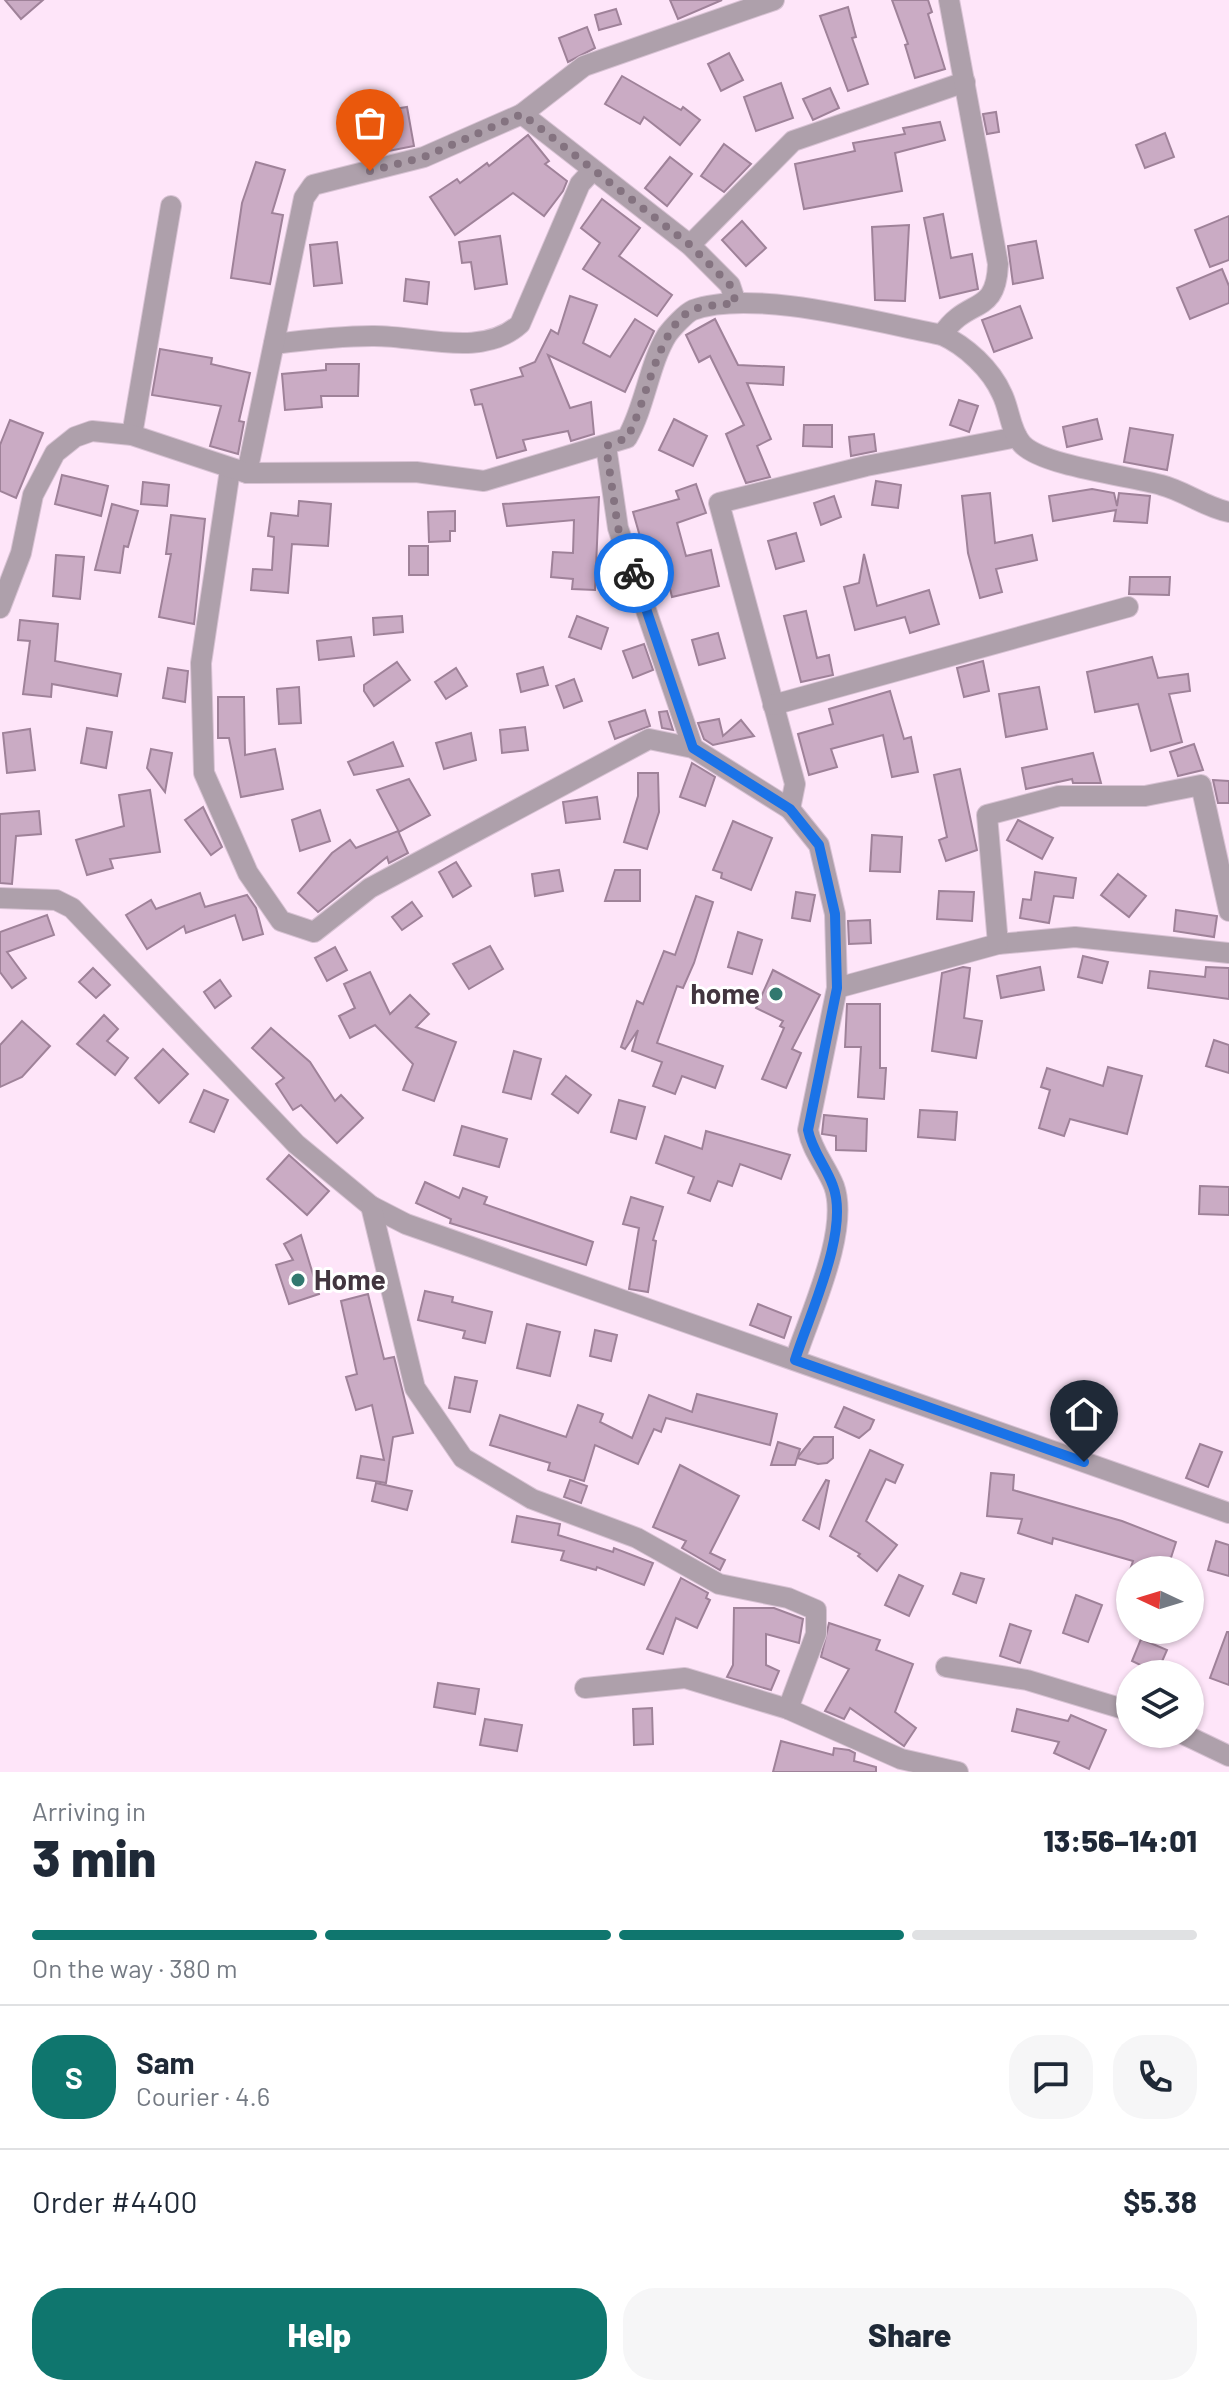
<!DOCTYPE html>
<meta charset="utf-8">
<style>
:root{--surface:#fff;--page:#f6f6f7;--text:#1f2937;--muted:#747a83;--line:#e0e1e3;--accent:#0f766e}
body{margin:0;font-family:Barlow,sans-serif;background:var(--page);color:var(--text);height:100vh;display:flex;flex-direction:column;font-size:30px;white-space:nowrap}
*{box-sizing:border-box;margin:0}
p{font-size:26px;color:var(--muted)}
.icon{flex:none;width:44px;height:44px;fill:none;stroke:currentColor;stroke-width:2;stroke-linecap:round;stroke-linejoin:round}
.map{position:relative;height:1772px;overflow:hidden}
.sheet{display:flex;flex-direction:column;background:var(--surface);flex:1}
.sheet>*{flex:none}
.needle{width:52px;rotate:274deg}
.tools{position:absolute;left:1116px;top:1556px;display:grid;gap:16px}
.tools a{display:grid;place-items:center;width:88px;height:88px;border-radius:50%;background:var(--surface);box-shadow:0 2px 6px #0004;font-size:40px}
.pin{position:absolute;display:grid;place-items:center;width:68px;height:68px;color:#fff;margin:-82px -34px;border-radius:50% 50% 50% 0;rotate:-45deg;box-shadow:0 0 8px #0007}
.pin .icon{rotate:45deg}
.courier{position:absolute;display:grid;place-items:center;width:80px;height:80px;margin:-40px;border:6px solid #1a73e8;border-radius:50%;background:#fff;color:#222;box-shadow:0 2px 10px #0007}
.head em{font-style:normal;font-weight:800}
.head div{display:flex;flex-direction:column-reverse}
.head{display:flex;align-items:center;justify-content:space-between;height:136px;padding:0 32px}
h1{font-size:52px;font-weight:800;line-height:60px}
.bar{display:grid;grid-template-columns:repeat(4,1fr);gap:12px 8px;align-content:center;height:96px;padding:0 32px}
.bar i{height:10px;border-radius:6px;background:var(--line)}
.bar .current{background:var(--accent)}
.bar p{grid-column:span 4}
.line{display:flex;align-items:center;gap:20px;padding:0 32px;border-top:2px solid var(--line)}
.line div{flex:1}
.round{display:grid;place-items:center;flex:none;width:84px;height:84px;border-radius:32px;background:var(--page)}
.primary-button{display:flex;gap:16px;margin-top:auto;padding:16px 32px}
.primary-button a{flex:1;height:92px;border-radius:32px;background:var(--accent);color:#fff;font-size:32px;font-weight:800;line-height:92px;text-align:center}
.primary-button a+a{background:var(--page);color:var(--text)}
.map>svg:first-child{display:block}
.building{fill:#caabc4;stroke:#9f8299;stroke-width:2}
.lines{fill:none;stroke-linecap:round;stroke-linejoin:round}
.street-casing{stroke:#d8c2d4;stroke-width:22}
.street{stroke:#aea0ab;stroke-width:20}
.done{stroke:#847380;stroke-width:8;stroke-dasharray:0 14.4}
.route{stroke:#1a73e8;stroke-width:10}
.poi-dot{fill:#32786f;stroke:#fff;stroke-width:3}
.labels{text-anchor:middle;stroke-width:6;stroke-linejoin:round;paint-order:stroke}
.poi-label{font-size:28px;font-weight:bold;fill:#42353f;stroke:#fff;text-anchor:end}
</style>
<div class="map">
<svg width="1229" height="1772" viewBox="0 0 1229 1772">
<rect width="100%" height="100%" fill="#fee5f9"/>
<g class="building">
<path d="M5,0H43L21,19Z"/>
<path d="M670,0H722L678,19Z"/>
<path d="M892,0H928L932,12L928,14L945,69L915,78L905,45L908,44Z"/>
<path d="M848,7L856,37L852,38L868,84L848,91L820,16Z"/>
<path d="M616,9L621,24L599,30L595,15Z"/>
<path d="M587,27L595,48L568,62L559,38Z"/>
<path d="M729,53L743,80L721,91L708,64Z"/>
<path d="M622,76L681,110L683,107L700,120L680,145L644,117L640,124L605,104Z"/>
<path d="M781,83L793,118L756,131L744,97Z"/>
<path d="M830,88L839,108L813,120L803,99Z"/>
<path d="M407,107L414,146L383,152L375,112Z"/>
<path d="M996,112L999,132L987,134L983,114Z"/>
<path d="M940,122L945,140L895,153L902,191L804,209L795,164L855,151L853,143L905,134L903,128Z"/>
<path d="M1165,133L1174,157L1145,168L1136,145Z"/>
<path d="M528,135L549,161L545,164L567,181L563,191L544,216L513,193L455,235L430,197L457,179L460,183L487,163L489,166Z"/>
<path d="M724,144L751,164L724,192L701,176Z"/>
<path d="M670,157L692,174L667,206L645,188Z"/>
<path d="M256,162L285,170L272,213L283,215L270,284L231,278L242,203Z"/>
<path d="M602,199L640,228L619,256L672,295L657,316L583,269L600,243L581,228Z"/>
<path d="M943,214L951,258L972,254L978,289L940,298L924,218Z"/>
<path d="M1229,216V260L1210,267L1195,230Z"/>
<path d="M742,221L766,248L746,266L722,240Z"/>
<path d="M909,225L905,301L875,300L872,227Z"/>
<path d="M500,236L507,284L475,289L471,262L462,263L459,242Z"/>
<path d="M1036,241L1043,278L1013,284L1008,246Z"/>
<path d="M337,242L342,283L314,286L310,245Z"/>
<path d="M1222,269L1229,286V303L1190,319L1177,288Z"/>
<path d="M406,279L429,282L427,304L404,301Z"/>
<path d="M570,296L597,305L583,343L610,357L635,319L654,331L625,392L548,355L570,408L591,402L594,434L571,441L568,431L523,440L526,450L497,458L482,404L475,405L471,390L523,376L520,368L535,362L551,330L558,334Z"/>
<path d="M1020,306L1032,338L994,352L982,320Z"/>
<path d="M715,319L738,365L784,367L783,385L747,383L771,439L757,446L770,477L746,483L726,434L744,425L710,356L699,362L686,335Z"/>
<path d="M160,349L212,358L211,364L250,373L239,421L244,422L238,454L210,446L221,406L152,395Z"/>
<path d="M326,364H359L358,396H321L322,407L285,410L282,374L326,370Z"/>
<path d="M959,400L978,406L969,432L950,425Z"/>
<path d="M674,419L707,436L693,466L659,450Z"/>
<path d="M1097,419L1102,439L1067,447L1063,427Z"/>
<path d="M10,420L43,433L16,498L0,491V445Z"/>
<path d="M804,425H832V447L803,446Z"/>
<path d="M1130,428L1173,435L1167,470L1124,462Z"/>
<path d="M874,434L876,451L851,456L849,437Z"/>
<path d="M62,475L108,486L101,516L55,504Z"/>
<path d="M876,481L901,485L898,508L872,505Z"/>
<path d="M143,482L169,485L167,506L141,504Z"/>
<path d="M696,484L706,513L677,523L686,556L711,550L719,586L672,597L659,543L643,547L633,512L679,499L676,491Z"/>
<path d="M1092,489L1114,493L1117,506L1119,493L1150,496L1147,523L1114,521L1116,510L1053,521L1049,496Z"/>
<path d="M990,493L995,543L1032,535L1037,560L996,569L1002,592L980,598L968,553L962,496Z"/>
<path d="M834,496L841,517L821,525L814,503Z"/>
<path d="M599,497L595,590L572,589L573,579L551,577L553,552L573,553L574,520L507,526L503,504Z"/>
<path d="M299,501L331,504L328,546L292,544L288,593L251,590L253,569L272,570L274,537L268,536L271,513L298,516Z"/>
<path d="M112,504L138,511L128,547L124,546L120,573L95,570Z"/>
<path d="M455,511V531H450V541L429,542L428,512Z"/>
<path d="M171,515L205,519L194,624L159,617L171,554H166Z"/>
<path d="M796,533L804,561L776,569L768,541Z"/>
<rect x="409" y="546" width="19" height="29"/>
<path d="M864,554L877,606L929,590L939,624L910,633L905,617L855,630L844,587L859,583Z"/>
<path d="M56,555L84,557L80,599L53,596Z"/>
<path d="M1130,577H1170L1169,595L1129,594Z"/>
<path d="M806,611L817,658L829,655L833,675L801,682L784,616Z"/>
<path d="M402,616L403,632L374,635L373,618Z"/>
<path d="M577,616L608,628L601,649L569,637Z"/>
<path d="M20,620L58,624L55,661L121,674L117,696L52,684L51,697L23,694L30,641L18,640Z"/>
<path d="M718,633L725,658L699,665L692,640Z"/>
<path d="M351,637L354,656L319,660L317,641Z"/>
<path d="M644,644L653,670L633,678L623,651Z"/>
<path d="M1152,657L1158,678L1188,674L1190,691L1169,694L1182,742L1151,751L1138,704L1095,712L1087,672Z"/>
<path d="M983,661L989,691L964,697L957,668Z"/>
<path d="M397,662L410,680L374,706L364,691V685Z"/>
<path d="M543,667L548,685L521,692L517,674Z"/>
<path d="M168,668L188,671L185,702L163,698Z"/>
<path d="M456,668L467,686L446,699L435,682Z"/>
<path d="M574,679L582,701L564,708L556,686Z"/>
<path d="M299,687L301,723L279,724L277,689Z"/>
<path d="M1039,687L1047,729L1006,737L999,694Z"/>
<path d="M890,691L904,739L911,737L918,772L892,777L883,735L831,749L837,767L809,775L798,734L833,724L829,709Z"/>
<path d="M218,697H244L245,755L275,749L283,789L241,797L229,738H218Z"/>
<path d="M645,710L650,726L615,739L609,722Z"/>
<path d="M667,711L673,730L662,728L659,712Z"/>
<path d="M719,719L723,736L741,720L754,736L713,745L704,739L698,723Z"/>
<path d="M525,727L528,750L502,753L500,730Z"/>
<path d="M87,728L112,732L106,768L81,763Z"/>
<path d="M30,729L35,770L7,773L3,733Z"/>
<path d="M471,733L476,760L444,769L436,743Z"/>
<path d="M393,742L403,766L354,775L348,762Z"/>
<path d="M1194,744L1203,770L1178,776L1170,752Z"/>
<path d="M151,749L172,753L165,792L147,768Z"/>
<path d="M1093,753L1101,783H1073L1072,779L1026,789L1022,768Z"/>
<path d="M692,763L715,777L705,806L680,797Z"/>
<path d="M960,769L977,850L946,861L939,840L947,837L934,775Z"/>
<path d="M638,773H658L659,812L647,849L624,842L638,796Z"/>
<path d="M409,779L430,815L399,832L377,790Z"/>
<path d="M1213,780L1229,781V803H1218Z"/>
<path d="M150,790L160,852L110,859L113,868L87,875L76,840L124,826L119,795Z"/>
<path d="M597,797L600,819L566,823L563,802Z"/>
<path d="M203,807L222,847L211,855L185,820Z"/>
<path d="M320,810L330,841L300,851L292,820Z"/>
<path d="M39,811L41,834L16,836L12,884L0,883V814Z"/>
<path d="M1018,820L1053,838L1042,859L1007,840Z"/>
<path d="M733,821L772,838L751,890L721,878L722,873L713,870Z"/>
<path d="M398,831L408,853L389,863L387,857L318,912L298,893L332,853L350,840L356,848Z"/>
<path d="M872,835L902,837L900,872L870,871Z"/>
<path d="M456,862L471,886L453,897L439,872Z"/>
<path d="M559,870L563,891L535,896L532,874Z"/>
<path d="M615,870H640V901H605Z"/>
<path d="M1035,872L1076,878L1073,898L1054,896L1049,923L1020,918L1023,899L1031,900Z"/>
<path d="M1118,874L1146,896L1129,917L1101,895Z"/>
<path d="M939,891L974,892L972,921L937,919Z"/>
<path d="M796,892L815,895L810,921L792,918Z"/>
<path d="M200,893L205,907L247,895L256,908L263,934L243,940L235,915L186,933L184,926L147,949L126,915L151,900L156,909Z"/>
<path d="M696,896L713,902L694,963L683,988L677,986L657,1043L723,1066L715,1088L682,1076L675,1094L653,1086L662,1062L632,1051L638,1030L625,1049L621,1047L637,1001L643,1004L664,951L675,955Z"/>
<path d="M412,902L422,916L402,930L392,917Z"/>
<path d="M1176,910L1217,916L1214,937L1174,931Z"/>
<path d="M47,915L54,935L7,952L26,978L12,988L0,972V932Z"/>
<path d="M870,920L871,943L849,944L848,921Z"/>
<path d="M738,932L762,940L752,974L728,967Z"/>
<path d="M490,946L503,969L469,989L453,964Z"/>
<path d="M335,947L347,970L327,981L315,958Z"/>
<path d="M1083,956L1108,962L1102,983L1078,977Z"/>
<path d="M963,967L970,968L964,1018L982,1021L976,1058L932,1051L942,973Z"/>
<path d="M1040,967L1044,990L1001,998L997,976Z"/>
<path d="M1206,967L1229,968V999L1148,988L1150,971L1205,977Z"/>
<path d="M93,968L110,985L96,998L79,982Z"/>
<path d="M773,970L820,995L792,1049L801,1053L786,1088L762,1079L784,1028L780,1026L783,1021L756,1008Z"/>
<path d="M370,972L390,1014L410,995L429,1014L416,1027L456,1042L434,1101L403,1090L413,1064L375,1025L350,1038L339,1016L355,1008L344,984Z"/>
<path d="M220,980L231,996L215,1008L204,992Z"/>
<path d="M847,1004H880V1068H886L884,1099L858,1097L861,1047H845Z"/>
<path d="M104,1015L118,1029L107,1041L128,1058L115,1075L77,1044Z"/>
<path d="M22,1021L50,1046L22,1077L0,1087V1045Z"/>
<path d="M271,1028L310,1062L335,1101L341,1095L363,1118L337,1143L301,1105L293,1110L276,1084L284,1078L252,1048Z"/>
<path d="M1214,1040L1229,1045V1073L1206,1066Z"/>
<path d="M163,1049L188,1074L159,1103L135,1078Z"/>
<path d="M514,1051L541,1059L531,1099L503,1092Z"/>
<path d="M1108,1067L1142,1076L1127,1134L1070,1119L1064,1136L1039,1128L1050,1090L1041,1087L1047,1068L1103,1086Z"/>
<path d="M566,1076L591,1095L578,1113L552,1094Z"/>
<path d="M204,1090L228,1100L214,1132L190,1122Z"/>
<path d="M619,1100L645,1107L636,1139L611,1132Z"/>
<path d="M920,1110L957,1112L955,1140L918,1137Z"/>
<path d="M824,1115L867,1119L866,1151L836,1150V1136L822,1134Z"/>
<path d="M462,1126L507,1139L499,1167L454,1155Z"/>
<path d="M706,1131L790,1155L781,1179L740,1164L732,1186L718,1181L710,1201L688,1193L694,1177L656,1163L665,1136L702,1149Z"/>
<path d="M289,1155L329,1191L307,1215L267,1179Z"/>
<path d="M425,1182L459,1198L463,1188L487,1197L484,1204L593,1242L586,1265L450,1223L451,1219L416,1203Z"/>
<path d="M1200,1186L1229,1187V1215L1199,1214Z"/>
<path d="M631,1197L663,1207L653,1240L656,1241L648,1292L629,1289L639,1228L623,1224Z"/>
<path d="M301,1235L319,1294L289,1304L276,1265L293,1260L284,1244Z"/>
<path d="M425,1291L453,1297L452,1302L492,1312L485,1343L463,1338L465,1331L418,1320Z"/>
<path d="M368,1294L384,1359L394,1357L413,1433L393,1437L386,1483L357,1478L361,1456L384,1460L372,1405L356,1410L346,1377L357,1374L341,1301Z"/>
<path d="M758,1304L791,1317L784,1338L750,1325Z"/>
<path d="M527,1324L560,1332L550,1376L517,1368Z"/>
<path d="M595,1330L617,1335L611,1361L590,1356Z"/>
<path d="M455,1377L477,1381L470,1412L449,1408Z"/>
<path d="M697,1394L777,1414L770,1445L666,1418L661,1432L654,1429L638,1464L595,1445L584,1481L548,1470L550,1463L490,1445L500,1415L566,1437L578,1405L603,1414L600,1422L632,1438L649,1395L692,1412Z"/>
<path d="M844,1407L874,1420L870,1429L859,1438L835,1427Z"/>
<path d="M814,1437H833V1458L827,1463L818,1464L797,1458Z"/>
<path d="M778,1442L800,1449L795,1465H771Z"/>
<path d="M1200,1444L1222,1452L1208,1487L1186,1478Z"/>
<path d="M870,1450L903,1465L895,1483L886,1479L866,1521L897,1545L877,1571L858,1556L860,1554L830,1536Z"/>
<path d="M680,1465L739,1496L710,1553L725,1560L720,1570L682,1548L686,1541L653,1527Z"/>
<path d="M991,1473L1014,1475L1013,1490L1122,1521L1176,1542L1167,1570H1130L1133,1561L1053,1538L1052,1544L1018,1533L1022,1519L987,1516Z"/>
<path d="M570,1480L587,1486L581,1503L564,1497Z"/>
<path d="M826,1480L829,1481L819,1529L803,1520Z"/>
<path d="M376,1483L412,1491L407,1510L372,1501Z"/>
<path d="M517,1516L560,1524L558,1535L613,1552L614,1548L653,1563L644,1585L597,1567L596,1570L561,1560L564,1551L512,1542Z"/>
<path d="M1216,1541L1229,1545V1576L1208,1570Z"/>
<path d="M961,1573L984,1579L976,1603L953,1594Z"/>
<path d="M899,1575L923,1586L909,1616L885,1605Z"/>
<path d="M681,1578L708,1593L706,1598L710,1600L697,1628L676,1618L663,1654L647,1649Z"/>
<path d="M1076,1595L1102,1605L1088,1642L1063,1633Z"/>
<path d="M734,1608H774L803,1619L799,1643L766,1634V1665L779,1671L771,1690L727,1677L733,1665Z"/>
<path d="M829,1623L880,1640L876,1650L913,1664L895,1712L916,1728L904,1746L850,1708L844,1719L825,1711L849,1669L821,1657Z"/>
<path d="M1010,1624L1031,1631L1020,1663L1000,1656Z"/>
<path d="M1227,1632H1229V1685L1210,1678Z"/>
<path d="M1141,1639L1167,1650L1157,1673L1132,1661Z"/>
<path d="M438,1683L479,1689L475,1714L434,1707Z"/>
<path d="M652,1708L653,1744L634,1745L633,1709Z"/>
<path d="M1017,1709L1068,1721L1071,1715L1106,1730L1089,1769L1054,1753L1059,1742L1012,1731Z"/>
<path d="M485,1719L522,1725L517,1751L480,1745Z"/>
<path d="M781,1741L833,1755L834,1748L849,1750L855,1753L854,1761L876,1767V1772H773Z"/>
</g>
<g class="lines">
<defs>
<g id="street">
<path d="M522,114L690,245L730,285L736,303"/>
<path d="M690,245L793,141L965,82"/>
<path d="M942,335C968,296 996,317 998,264L949,0"/>
<path d="M274,344C306,340 339,336 372,336C419,335 482,359 520,324L580,184L592,171"/>
<path d="M132,435L171,206"/>
<path d="M606,446L618,528L693,748"/>
<path d="M230,470L201,663L204,773L248,873L281,921L314,932L370,888L649,739L693,748L790,809L795,784L719,503L866,466L1017,437"/>
<path d="M247,473L304,198L313,185L424,157L522,114L584,66L774,0"/>
<path d="M0,608L21,553L33,495L55,453L75,437L92,431L132,435L247,473L416,472L484,481L627,438C645,407 649,364 667,335C672,328 686,313 693,310C753,288 879,323 942,335C966,346 991,369 1002,394C1010,410 1010,431 1022,444C1042,466 1130,476 1161,485C1185,491 1204,507 1229,512"/>
<path d="M773,705L1128,607"/>
<path d="M790,809L819,845L835,914L837,988L998,944L1075,937L1229,953"/>
<path d="M0,898L56,900L72,908L296,1144L371,1206L406,1224L1229,1513"/>
<path d="M998,944L987,815L1059,796H1145L1201,785L1229,911"/>
<path d="M371,1206L415,1388L463,1458L532,1499L637,1538L719,1584L788,1598L816,1610V1634L788,1709"/>
<path d="M795,1360C809,1316 850,1231 834,1186C826,1166 812,1151 808,1130L837,988"/>
<path d="M946,1667L1027,1680L1130,1711"/>
<path d="M585,1688L685,1678L788,1709L901,1759L958,1772"/>
<path d="M1183,1734L1229,1756"/>
</g>
</defs>
<use href="#street" class="street-casing"/>
<use href="#street" class="street"/>
</g>
<g class="lines">
<path class="done" d="M370,171L424,157L522,114L690,245L730,285L736,303C723,305 704,305 692,310C658,326 646,405 627,438L606,446L618,528L634,573"/>
<path class="route" d="M634,573L693,748L790,809L819,845L835,914L837,988L808,1130C812,1151 826,1166 833,1186C850,1231 809,1315 795,1360L1084,1462"/>
</g>
<g class="poi-dot">
<circle cx="776" cy="994" r="8"/>
<circle cx="298" cy="1280" r="8"/>
</g>
<g class="labels">
<g class="poi-label">
<text x="760" y="1004">home</text>
<text x="314" y="1290" text-anchor="start">Home</text>
</g>
</g>
</svg>
<div class="tools">
<a><svg class="needle" viewBox="-14 -14 28 28"><path d="M0-13l5 13h-10z" fill="#e53935"/><path d="M0 13l5-13h-10z" fill="#747a83"/></svg></a>
<a><svg class="icon" aria-label="layers" viewBox="0 0 24 24"><path d="M12 4l9 5-9 5-9-5zM3 14l9 5 9-5"/></svg></a>
</div>
<div class="pin" style="left:370px;top:171px;background:#ea580c"><svg class="icon" aria-label="bag" viewBox="0 0 24 24"><path d="M5 8h14l-1 12H6zM9 8a3 3 0 0 1 6 0"/></svg></div>
<div class="pin" style="left:1084px;top:1462px;background:#1f2937"><svg class="icon" aria-label="home" viewBox="0 0 24 24"><path d="M3 11l9-7 9 7M6 9v11h12V9"/></svg></div>
<div class="courier" style="left:634px;top:573px"><svg class="icon" aria-label="bike" viewBox="0 0 24 24"><circle cx="6" cy="16" r="4"/><circle cx="18" cy="16" r="4"/><path d="M6 16l4-8h5l3 8M10 8l3 8H6M13 5h3"/></svg></div>
</div>
<section class="sheet">
<div class="head"><div><h1>3 min</h1><p>Arriving in</p></div><em>13:56–14:01</em></div>
<div class="bar"><i class="current"></i><i class="current"></i><i class="current"></i><i></i><p>On the way · 380 m</p></div>
<div class="line" style="height:144px"><b class="round" style="background:var(--accent);color:#fff">S</b><div><b>Sam</b><p>Courier · 4.6</p></div><a class="round"><svg class="icon" aria-label="chat" viewBox="0 0 24 24"><path d="M4 5h16v11H9l-5 4z"/></svg></a><a class="round"><svg class="icon" aria-label="phone" viewBox="0 0 24 24"><path d="M5 4h4l2 5-3 2q2 4 5 5l2-3 5 2v4C11 20 4 13 5 4z"/></svg></a></div>
<div class="line" style="height:104px"><div>Order #4400</div><b>$5.38</b></div>
<div class="primary-button"><a>Help</a><a>Share</a></div>
</section>
